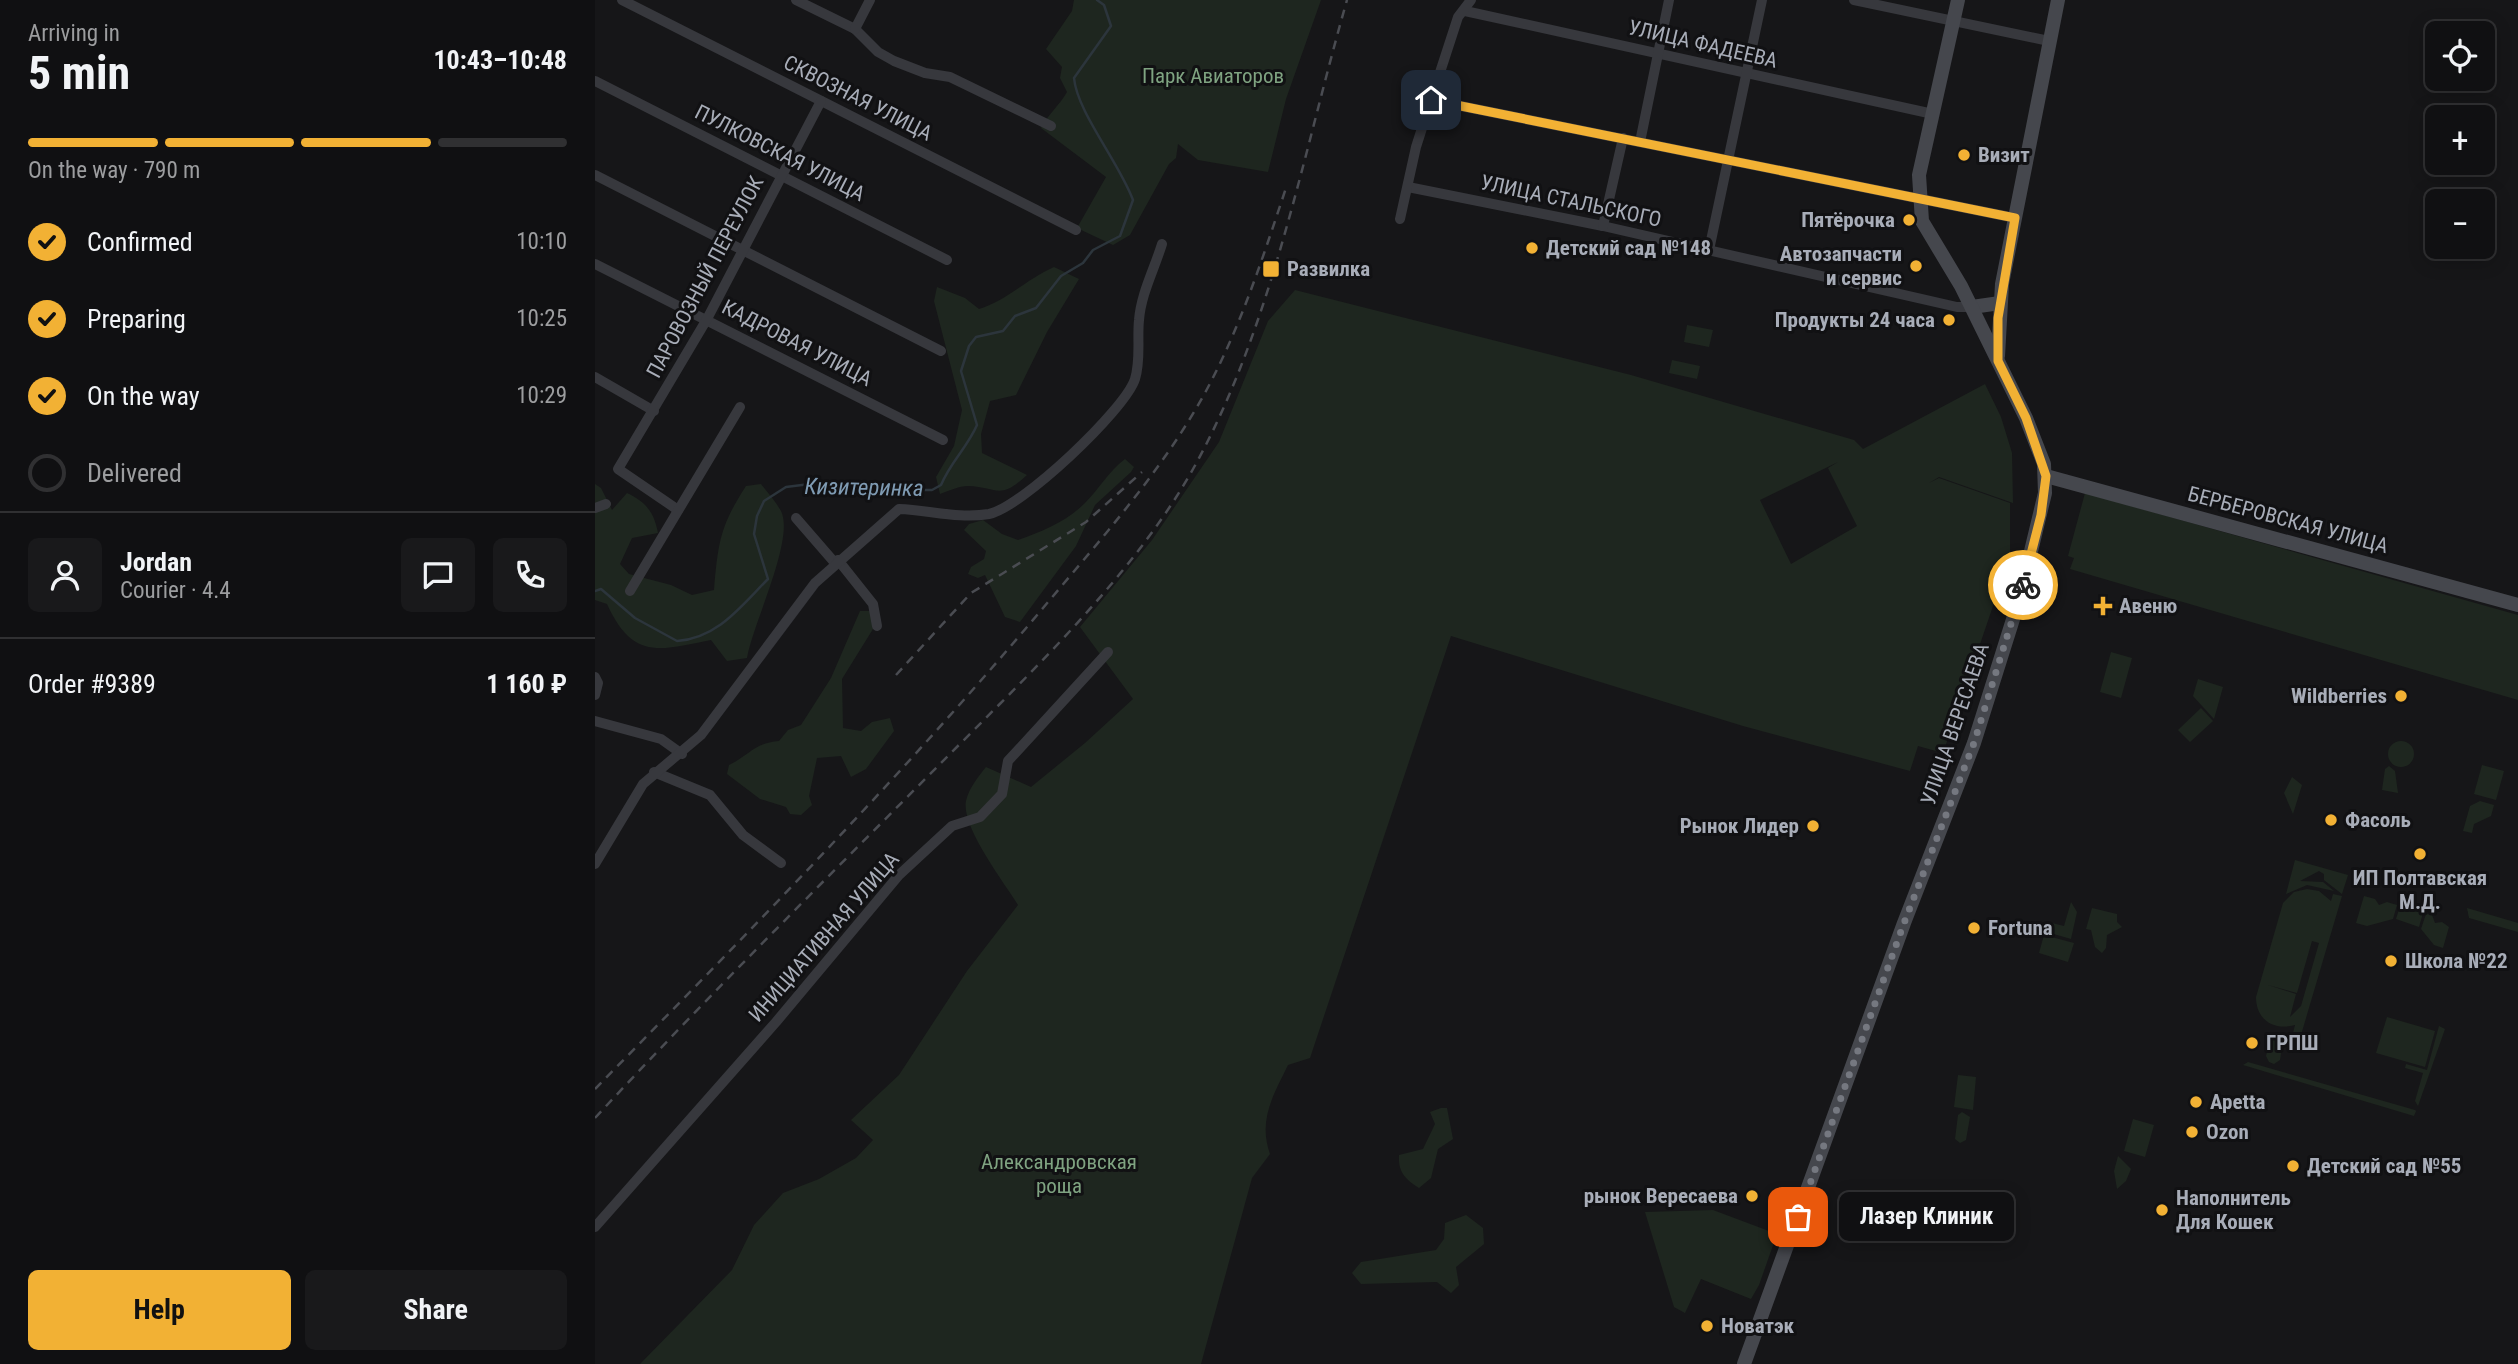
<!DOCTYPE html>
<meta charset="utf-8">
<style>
:root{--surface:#101012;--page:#19191b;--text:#f1f3f6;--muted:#9c9d9f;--line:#303032;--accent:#f2b134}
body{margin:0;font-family:"Roboto Condensed",sans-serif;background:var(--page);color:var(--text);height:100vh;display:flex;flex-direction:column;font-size:26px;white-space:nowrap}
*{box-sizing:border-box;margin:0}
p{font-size:23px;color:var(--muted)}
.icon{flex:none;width:38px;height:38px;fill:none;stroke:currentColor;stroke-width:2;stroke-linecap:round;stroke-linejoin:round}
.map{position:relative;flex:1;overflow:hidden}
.drawer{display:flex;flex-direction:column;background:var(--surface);width:595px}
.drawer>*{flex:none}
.buttons{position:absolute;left:1830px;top:21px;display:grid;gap:14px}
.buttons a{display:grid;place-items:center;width:70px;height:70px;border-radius:10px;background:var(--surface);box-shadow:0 4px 18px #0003,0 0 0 2px var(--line);font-size:35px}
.pin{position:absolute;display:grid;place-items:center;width:60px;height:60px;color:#fff;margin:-30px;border-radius:14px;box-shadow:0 4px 10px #0006}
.courier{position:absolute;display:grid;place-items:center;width:70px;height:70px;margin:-35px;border:5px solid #f2b134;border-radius:50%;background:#fff;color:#222;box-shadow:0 2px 9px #0007}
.bubble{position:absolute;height:49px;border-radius:10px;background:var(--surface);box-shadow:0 4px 18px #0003,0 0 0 2px var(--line);font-size:23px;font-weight:700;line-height:49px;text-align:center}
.overview em{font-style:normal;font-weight:700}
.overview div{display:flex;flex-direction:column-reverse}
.overview{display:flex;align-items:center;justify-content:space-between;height:119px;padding:0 28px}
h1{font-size:46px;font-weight:700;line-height:52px}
.bar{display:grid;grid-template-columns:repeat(4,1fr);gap:10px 7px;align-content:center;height:84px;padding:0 28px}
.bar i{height:9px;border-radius:5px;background:var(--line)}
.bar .active{background:var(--accent)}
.bar p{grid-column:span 4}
.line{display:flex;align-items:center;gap:18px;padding:0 28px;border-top:2px solid var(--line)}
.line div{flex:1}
.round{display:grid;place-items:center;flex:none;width:74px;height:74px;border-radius:10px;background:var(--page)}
ol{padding:0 28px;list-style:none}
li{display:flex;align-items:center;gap:21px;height:77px}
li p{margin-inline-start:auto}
li .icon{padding:7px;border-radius:50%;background:var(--accent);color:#111;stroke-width:4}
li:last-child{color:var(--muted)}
li i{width:38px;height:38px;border:4px solid var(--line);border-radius:50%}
.primary-button{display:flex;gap:14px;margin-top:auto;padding:14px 28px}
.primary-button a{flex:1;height:80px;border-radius:10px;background:var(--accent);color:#111;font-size:28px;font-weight:700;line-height:80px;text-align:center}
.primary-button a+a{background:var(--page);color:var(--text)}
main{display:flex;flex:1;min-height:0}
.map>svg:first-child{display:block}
.green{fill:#1e261f;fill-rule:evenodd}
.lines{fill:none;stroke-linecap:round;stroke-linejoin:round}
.stream{stroke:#2c353c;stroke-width:2.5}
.street{stroke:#37383d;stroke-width:10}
.secondary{stroke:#45474d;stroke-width:14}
.rail{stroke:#4a4c52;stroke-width:2.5;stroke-dasharray:9 7;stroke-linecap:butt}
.done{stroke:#757880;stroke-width:7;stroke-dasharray:0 12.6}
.route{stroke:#f2b134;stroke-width:9}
.poi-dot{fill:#f2b134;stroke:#111113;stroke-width:2.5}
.labels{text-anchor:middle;stroke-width:6;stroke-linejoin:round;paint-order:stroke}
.street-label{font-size:21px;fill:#a8adb8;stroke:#111113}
.park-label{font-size:21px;fill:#7fa381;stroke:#111113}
.poi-label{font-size:21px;font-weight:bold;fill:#a8adb8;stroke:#111113;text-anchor:start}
.water-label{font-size:23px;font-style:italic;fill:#7f9bb3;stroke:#111113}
</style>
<main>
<section class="drawer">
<div class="overview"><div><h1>5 min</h1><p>Arriving in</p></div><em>10:43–10:48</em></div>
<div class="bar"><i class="active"></i><i class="active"></i><i class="active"></i><i></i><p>On the way · 790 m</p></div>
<ol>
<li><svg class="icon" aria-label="check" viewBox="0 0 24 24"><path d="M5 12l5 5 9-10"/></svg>Confirmed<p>10:10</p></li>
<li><svg class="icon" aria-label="check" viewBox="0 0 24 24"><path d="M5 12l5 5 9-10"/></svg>Preparing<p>10:25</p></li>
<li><svg class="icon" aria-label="check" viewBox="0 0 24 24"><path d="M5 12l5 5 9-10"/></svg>On the way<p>10:29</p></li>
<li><i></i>Delivered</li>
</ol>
<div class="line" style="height:126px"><a class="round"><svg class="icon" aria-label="person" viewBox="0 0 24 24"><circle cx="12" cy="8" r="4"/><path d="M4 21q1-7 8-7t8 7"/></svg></a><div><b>Jordan</b><p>Courier · 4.4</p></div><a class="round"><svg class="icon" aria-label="chat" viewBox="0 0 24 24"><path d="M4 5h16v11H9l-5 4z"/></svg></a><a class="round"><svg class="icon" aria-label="phone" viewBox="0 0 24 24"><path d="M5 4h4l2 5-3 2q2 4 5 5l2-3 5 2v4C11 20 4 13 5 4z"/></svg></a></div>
<div class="line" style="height:91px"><div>Order #9389</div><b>1 160 ₽</b></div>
<div class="primary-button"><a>Help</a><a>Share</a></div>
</section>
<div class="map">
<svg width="1923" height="1364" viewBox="0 0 1923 1364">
<rect width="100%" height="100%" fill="#161618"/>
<g class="green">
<path d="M479,0H726L691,99L673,172L603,160L583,144L581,158L574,164L535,235L518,245L482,228L511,177L446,128C454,113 464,106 472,92L465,78L467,67L451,49L477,11Z"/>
<path d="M459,267L484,279L452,332L421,395L395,401L386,434L387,453L432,475C404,501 403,487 373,486C364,486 353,491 345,494L341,477L359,446L367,410L339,301L342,287L370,298L384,309C412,300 432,279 459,267Z"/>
<path d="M700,290L1036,375L1259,440L1268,449L1390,384L1406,417L1417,453L1418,503L1344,477L1334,483L1344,478L1415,503V556L1348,753L1323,746L1315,771L1148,726L856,636L715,1058L693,1065C678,1096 663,1120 675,1154L657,1178L606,1364H45L137,1270L159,1225L188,1193L224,1179L261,1158L278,1140L256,1120L304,1075L372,971L423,905C409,882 366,827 371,801C374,788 383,777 391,767L436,787L490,743L538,699L485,627L557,540L624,442L673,321ZM1243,462L1233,468L1262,526L1196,564L1165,500Z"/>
<path d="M1092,325L1118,330L1114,347L1089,342Z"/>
<path d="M1077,360L1105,366L1102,379L1074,373Z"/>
<path d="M530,459L539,467L536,472L500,505L481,546L425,622L410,617L390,575L383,578L373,574L376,567L389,559L391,551L369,530L374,524L388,520L407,534L423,540C448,531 471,522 490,503C504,489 514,471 530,459Z"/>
<path d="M0,484L6,488L17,510L32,493C51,502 59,512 63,533L37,538L25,564L34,574L76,585L97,595L119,590C123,543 125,526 151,486L166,484C173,493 181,502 186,511C200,539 158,623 152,658L132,661L116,640C65,650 38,661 12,604L0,600Z"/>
<path d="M1490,493L1923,615V700L1475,569L1479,558L1473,556Z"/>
<path d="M265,611H277L278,629L247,679L248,728L266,731L277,722L295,718L299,731L271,769L256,777L246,756L222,758L214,796L217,805L206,815L195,814L191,807L165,799L132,774L134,765C155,755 159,743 184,741L193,730L206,725L236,678Z"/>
<path d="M1516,652L1537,658L1526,698L1505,692Z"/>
<path d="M1603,679L1628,687L1619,719L1598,696Z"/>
<path d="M1606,708L1618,721L1595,742L1583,730Z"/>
<circle cx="1806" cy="754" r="13"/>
<path d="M1887,765L1909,771L1901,800L1879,794Z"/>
<path d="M1794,766L1800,771L1803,793L1787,790L1790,769Z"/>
<path d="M1697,777L1707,785L1698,814L1689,793Z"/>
<path d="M1885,801L1899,805L1896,816L1879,824L1877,833L1868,831L1875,806Z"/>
<path d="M1700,860L1753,875L1747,894L1729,880V874L1724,871L1705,881L1728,882L1739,891L1712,885L1691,894Z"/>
<path d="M1712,889L1724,891L1736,901L1738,894L1747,896L1706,1035L1698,1033L1700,1025C1679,1031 1661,1020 1661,997L1688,903L1699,892ZM1717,941L1724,943L1706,1006L1695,1017L1701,994L1673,985L1702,993Z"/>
<path d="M1769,896L1780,899L1784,905L1792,902L1802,905L1798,919L1772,926L1761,923Z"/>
<path d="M1476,902L1482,912L1476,939L1455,933L1453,922L1469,926Z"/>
<path d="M1805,906L1828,913L1824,927L1801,919Z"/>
<path d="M1497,908L1522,914V922L1527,927L1512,935L1511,948L1507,953L1500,947L1496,930L1491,929Z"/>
<path d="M1872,908L1923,923V932L1874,918Z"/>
<path d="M1831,914L1837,915L1840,923L1847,922L1854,927L1848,948L1839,945L1826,929Z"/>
<path d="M1449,935L1479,943L1473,962L1444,953Z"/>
<path d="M1792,1017L1840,1031L1830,1067L1781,1053Z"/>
<path d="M1844,1026L1850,1029L1823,1106L1820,1101L1828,1073L1810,1068L1811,1064L1832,1070Z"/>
<path d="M1682,1036L1688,1039L1685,1060L1679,1064L1674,1062L1671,1056L1675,1040Z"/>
<path d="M1653,1062L1820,1110L1821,1111L1819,1116L1648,1065Z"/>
<path d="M1363,1075L1381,1077L1378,1110L1359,1107Z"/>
<path d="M846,1108H852L858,1139L843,1149L836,1178L824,1188C810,1179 803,1172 804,1155L828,1149L840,1124L835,1112Z"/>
<path d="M1367,1112L1375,1117L1371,1140L1365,1143L1360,1139L1363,1115Z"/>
<path d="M1538,1119L1559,1125L1550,1157L1529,1151Z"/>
<path d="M1523,1156L1536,1169L1531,1181L1522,1189L1519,1171Z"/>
<path d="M1118,1210L1182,1234L1164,1285L1156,1299L1106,1279L1090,1313L1079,1307L1050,1212Z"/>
<path d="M871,1215L888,1228L889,1244L861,1267L864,1285L856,1293L842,1282L766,1284L757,1273L766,1262L841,1250L849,1239L850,1223Z"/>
</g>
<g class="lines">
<path class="stream" d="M0,591L6,589L40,618L82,641C123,638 146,606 173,579L159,534L162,516L169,501L191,487L231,482L267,490H337L346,485C356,461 372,448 382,425L366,371L374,346L381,337L408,331L420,316L441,308L466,276L488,263L498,250L525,236L538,200C524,162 482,112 479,78L516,26L509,5L502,0"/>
<g class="street">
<path d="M27,0L481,230"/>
<path d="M201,0L260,29L283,52L299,61L330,73L355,77L456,126"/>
<path d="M1259,0L1454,41"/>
<path d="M870,11L1338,114"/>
<path d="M260,29L275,0"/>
<path d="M0,81L352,260"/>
<path d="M836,100L1420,218"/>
<path d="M1045,142L1074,0"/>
<path d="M0,175L346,351"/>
<path d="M813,187L1008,226L1362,307H1377"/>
<path d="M805,219L821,147L836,100L863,17L876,0"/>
<path d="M1008,226L1028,138"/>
<path d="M1114,250L1167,0"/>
<path d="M0,264L348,440"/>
<path d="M0,377L59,411"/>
<path d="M0,508L11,504"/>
<path d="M83,510L23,469L112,319L226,101"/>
<path d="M201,518L240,563"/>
<path d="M243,560L278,604L282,626"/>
<path d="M35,591L145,407"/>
<path d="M0,677L3,683L0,695"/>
<path d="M0,721L66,739L87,754"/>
<path d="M59,772L115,795L148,835L186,863"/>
<path d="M0,864L48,784L106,735L220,583L304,509C334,510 363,519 394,514C426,508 530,410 540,379C546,360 542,339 544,320C546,294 559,270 567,244"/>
<path d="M0,1227L181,1022L304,875L357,826L385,817L407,794L413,761L513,652"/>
</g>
<g class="secondary">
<path d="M1377,307L1405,303"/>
<path d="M1403,356L1407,284L1463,0"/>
<path d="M1451,476L1923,605"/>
<path d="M1149,1364L1309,923L1379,743L1425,597L1450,493L1449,464L1431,418L1366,286L1327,221L1324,175L1363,0"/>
</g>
<g class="rail">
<path d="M301,675L376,593L491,522L547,472"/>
<path d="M0,1089C153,933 308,775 448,608C506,539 568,470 611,391C646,326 668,257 691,188"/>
<path d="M0,1118C112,997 228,882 343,766C432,676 543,572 603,460C679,318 708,154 752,0"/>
</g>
</g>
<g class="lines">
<path class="done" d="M1203,1217L1309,923L1379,743L1428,585"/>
<path class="route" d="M836,100L1420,218L1403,318V361L1431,418L1451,476L1446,515L1428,585"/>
</g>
<g class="poi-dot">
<circle cx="1369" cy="155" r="7"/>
<circle cx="1314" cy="220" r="7"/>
<circle cx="937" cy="248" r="7"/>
<circle cx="1321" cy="266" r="7"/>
<rect x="667" y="260" width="18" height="18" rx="3.5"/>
<circle cx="1354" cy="320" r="7"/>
<path d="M1504.5 595.5h7v7h7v7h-7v7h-7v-7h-7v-7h7z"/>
<circle cx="1806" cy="696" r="7"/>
<circle cx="1736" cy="820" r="7"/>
<circle cx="1218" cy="826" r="7"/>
<circle cx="1825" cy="854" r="7"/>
<circle cx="1379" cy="928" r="7"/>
<circle cx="1796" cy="961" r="7"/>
<circle cx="1657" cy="1043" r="7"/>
<circle cx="1601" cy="1102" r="7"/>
<circle cx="1597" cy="1132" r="7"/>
<circle cx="1698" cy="1166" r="7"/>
<circle cx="1157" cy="1196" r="7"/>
<circle cx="1567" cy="1210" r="7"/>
<circle cx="1112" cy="1326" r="7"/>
</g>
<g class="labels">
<g class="street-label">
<text transform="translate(1108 44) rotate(13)" y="7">УЛИЦА ФАДЕЕВА</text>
<text transform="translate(263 98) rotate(27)" y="7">СКВОЗНАЯ УЛИЦА</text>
<text transform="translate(185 153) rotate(27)" y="7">ПУЛКОВСКАЯ УЛИЦА</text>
<text transform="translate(976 201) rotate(12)" y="7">УЛИЦА СТАЛЬСКОГО</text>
<text transform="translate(110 277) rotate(-62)" y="7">ПАРОВОЗНЫЙ ПЕРЕУЛОК</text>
<text transform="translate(202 343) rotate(27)" y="7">КАДРОВАЯ УЛИЦА</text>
<text transform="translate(1693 520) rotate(15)" y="7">БЕРБЕРОВСКАЯ УЛИЦА</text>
<text transform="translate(1360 724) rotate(-71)" y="7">УЛИЦА ВЕРЕСАЕВА</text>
<text transform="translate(229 937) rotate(-49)" y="7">ИНИЦИАТИВНАЯ УЛИЦА</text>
</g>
<g class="park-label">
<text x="618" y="83">Парк Авиаторов</text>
<text x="464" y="1169">Александровская<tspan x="464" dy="24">роща</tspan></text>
</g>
<g class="poi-label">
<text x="1383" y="162">Визит</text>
<text x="1300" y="227" text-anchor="end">Пятёрочка</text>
<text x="951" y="255">Детский сад №148</text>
<text x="1307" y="261" text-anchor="end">Автозапчасти<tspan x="1307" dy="24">и сервис</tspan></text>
<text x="692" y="276">Развилка</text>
<text x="1340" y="327" text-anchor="end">Продукты 24 часа</text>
<text x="1524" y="613">Авеню</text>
<text x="1792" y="703" text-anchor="end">Wildberries</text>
<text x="1750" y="827">Фасоль</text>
<text x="1204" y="833" text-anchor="end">Рынок Лидер</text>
<text x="1825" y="885" text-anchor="middle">ИП Полтавская<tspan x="1825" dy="24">М.Д.</tspan></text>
<text x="1393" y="935">Fortuna</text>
<text x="1810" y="968">Школа №22</text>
<text x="1671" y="1050">ГРПШ</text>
<text x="1615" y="1109">Apetta</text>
<text x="1611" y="1139">Ozon</text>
<text x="1712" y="1173">Детский сад №55</text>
<text x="1143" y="1203" text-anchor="end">рынок Вересаева</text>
<text x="1581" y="1205">Наполнитель<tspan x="1581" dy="24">Для Кошек</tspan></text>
<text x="1126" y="1333">Новатэк</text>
</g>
<g class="water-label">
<text transform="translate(269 487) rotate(1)" y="8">Кизитеринка</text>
</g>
</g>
</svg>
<div class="buttons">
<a><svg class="icon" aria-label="locate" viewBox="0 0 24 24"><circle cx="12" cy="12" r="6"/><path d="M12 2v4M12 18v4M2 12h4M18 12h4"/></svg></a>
<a>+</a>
<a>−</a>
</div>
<div class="pin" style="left:1203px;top:1217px;background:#ea580c"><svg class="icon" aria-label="bag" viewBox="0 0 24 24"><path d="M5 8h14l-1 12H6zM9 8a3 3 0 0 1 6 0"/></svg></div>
<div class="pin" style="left:836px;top:100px;background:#1f2937"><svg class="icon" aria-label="home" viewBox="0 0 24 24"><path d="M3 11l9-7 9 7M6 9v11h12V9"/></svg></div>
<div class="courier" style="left:1428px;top:585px"><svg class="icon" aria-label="bike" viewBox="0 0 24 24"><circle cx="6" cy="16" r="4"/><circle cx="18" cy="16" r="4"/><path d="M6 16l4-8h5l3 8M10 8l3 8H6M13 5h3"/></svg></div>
<div class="bubble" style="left:1244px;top:1192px;width:175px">Лазер Клиник</div>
</div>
</main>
